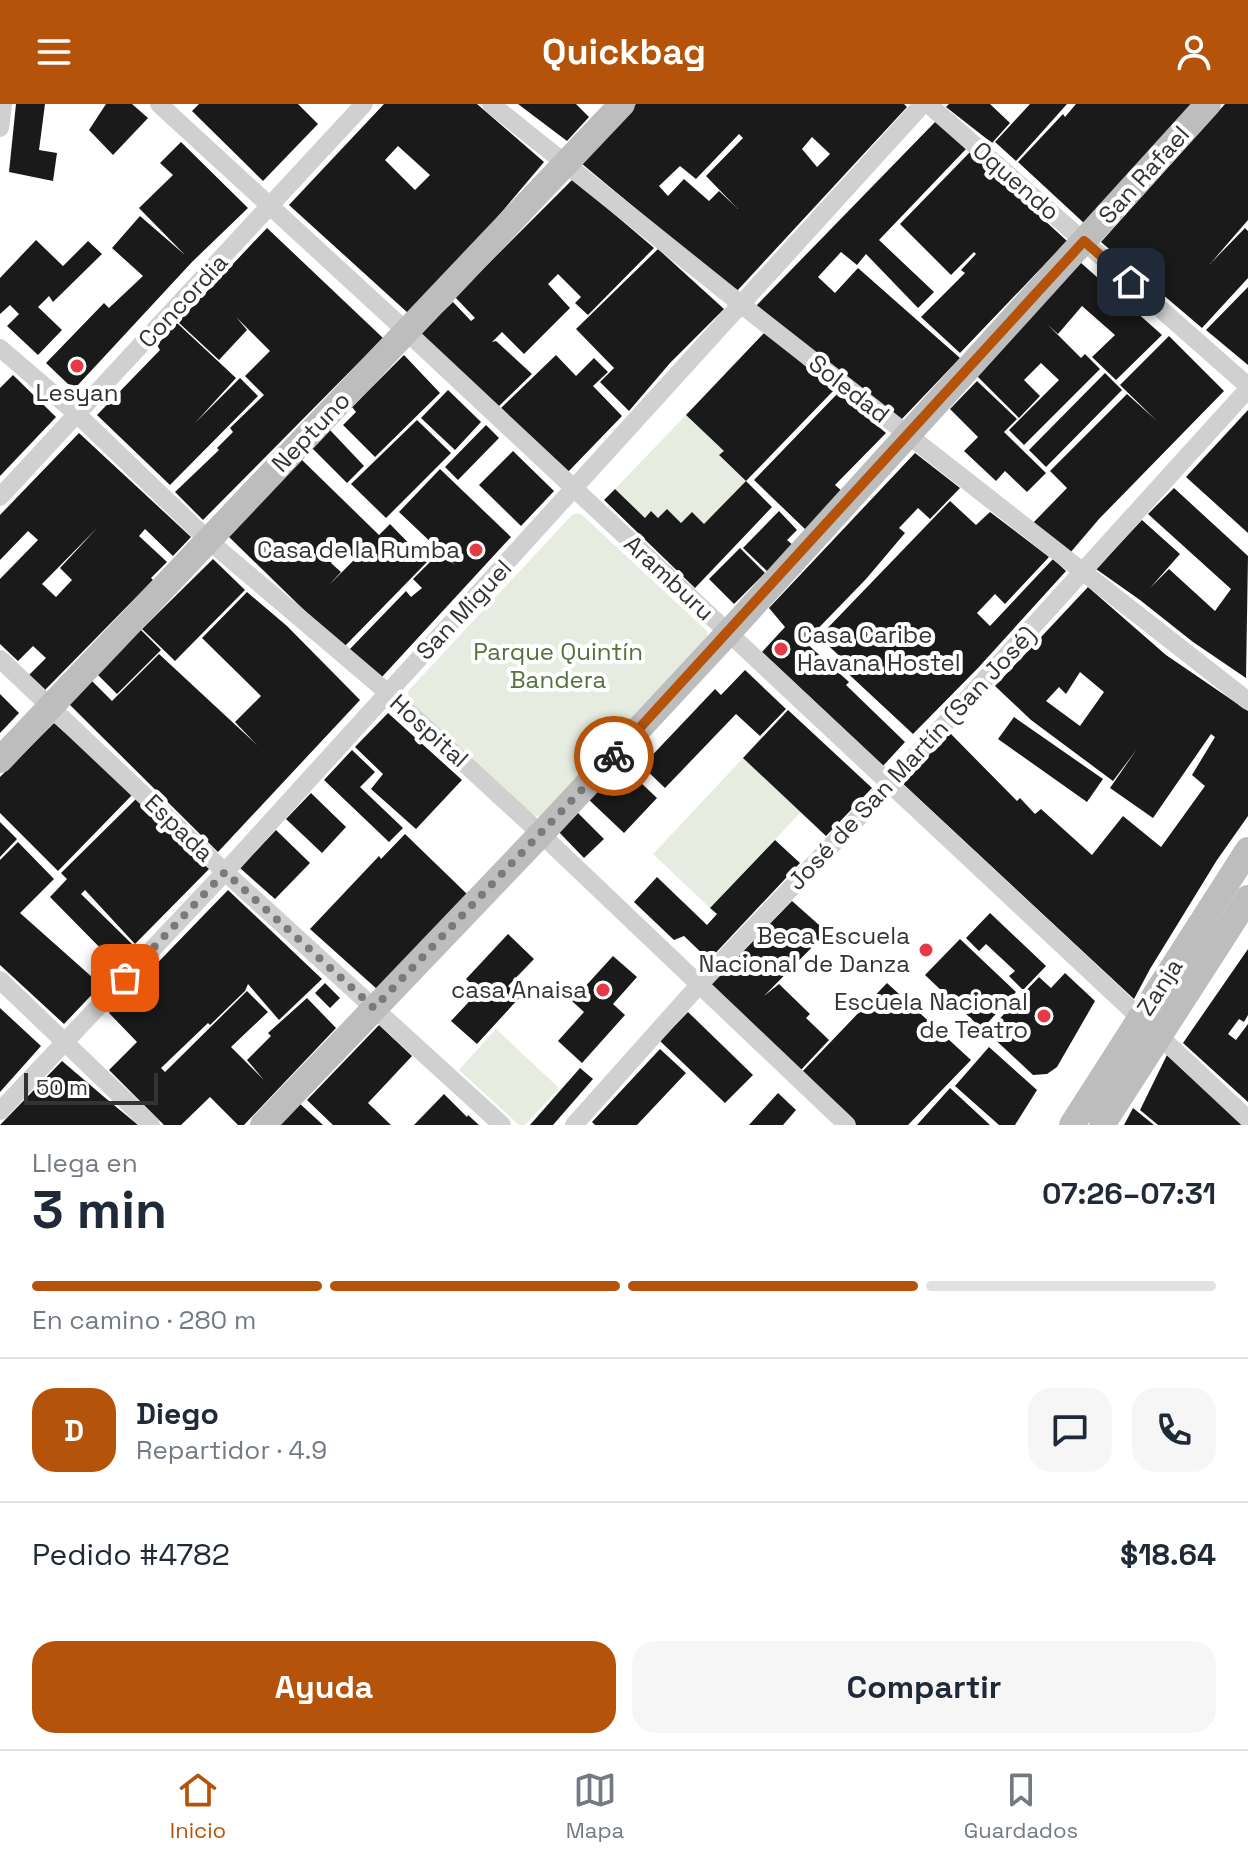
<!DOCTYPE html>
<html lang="es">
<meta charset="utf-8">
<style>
:root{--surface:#fff;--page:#f6f6f7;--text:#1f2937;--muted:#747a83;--line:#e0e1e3;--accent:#b45309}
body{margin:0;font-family:"Space Grotesk",sans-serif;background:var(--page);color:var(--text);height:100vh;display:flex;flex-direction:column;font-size:30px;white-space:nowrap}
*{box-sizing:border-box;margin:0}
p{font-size:26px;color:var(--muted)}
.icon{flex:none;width:44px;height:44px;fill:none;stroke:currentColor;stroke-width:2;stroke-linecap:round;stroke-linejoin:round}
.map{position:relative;height:1021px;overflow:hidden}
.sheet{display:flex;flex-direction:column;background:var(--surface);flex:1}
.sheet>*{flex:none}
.scale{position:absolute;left:24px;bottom:20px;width:134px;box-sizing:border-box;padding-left:8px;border:4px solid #333;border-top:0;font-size:22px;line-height:28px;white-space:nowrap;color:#333;-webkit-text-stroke:6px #fff;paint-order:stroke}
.pin{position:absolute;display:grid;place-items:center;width:68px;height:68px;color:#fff;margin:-34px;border-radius:16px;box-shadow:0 4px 12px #0006}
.courier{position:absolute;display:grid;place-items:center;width:80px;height:80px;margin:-40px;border:6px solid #b45309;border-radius:50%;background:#fff;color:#222;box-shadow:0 2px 10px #0007}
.overview em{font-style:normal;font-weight:600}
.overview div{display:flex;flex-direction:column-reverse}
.overview{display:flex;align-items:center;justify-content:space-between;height:136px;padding:0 32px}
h1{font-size:52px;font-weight:600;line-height:60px}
.bar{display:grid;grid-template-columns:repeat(4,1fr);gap:12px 8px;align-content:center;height:96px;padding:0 32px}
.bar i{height:10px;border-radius:6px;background:var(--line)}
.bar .selected{background:var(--accent)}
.bar p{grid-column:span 4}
.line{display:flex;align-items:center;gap:20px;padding:0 32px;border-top:2px solid var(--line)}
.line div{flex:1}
.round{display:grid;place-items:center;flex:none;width:84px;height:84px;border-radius:24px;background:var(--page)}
.cta{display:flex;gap:16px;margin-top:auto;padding:16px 32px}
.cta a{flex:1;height:92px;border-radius:24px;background:var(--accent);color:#fff;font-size:32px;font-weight:600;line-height:92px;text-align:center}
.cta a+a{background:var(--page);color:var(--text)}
header{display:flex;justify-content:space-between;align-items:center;height:104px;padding:0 32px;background:var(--accent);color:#fff;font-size:36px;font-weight:600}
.dock{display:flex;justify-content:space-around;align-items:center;height:112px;border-top:2px solid var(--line);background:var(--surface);font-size:22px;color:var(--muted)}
.dock a{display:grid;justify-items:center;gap:4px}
.dock .selected{color:var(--accent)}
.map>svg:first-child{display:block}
.green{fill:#e6ecdf}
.building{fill:#1a1a1a;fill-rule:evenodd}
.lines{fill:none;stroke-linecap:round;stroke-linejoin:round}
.street{stroke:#d0d0d0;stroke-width:18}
.secondary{stroke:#bdbdbd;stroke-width:26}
.done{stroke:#7a7a7a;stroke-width:8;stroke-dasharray:0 14.4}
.route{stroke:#b45309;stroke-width:10}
.poi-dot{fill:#e63946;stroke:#fff;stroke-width:3}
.labels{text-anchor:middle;stroke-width:8;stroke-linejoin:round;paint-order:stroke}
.street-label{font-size:24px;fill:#333;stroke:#fff}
.poi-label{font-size:24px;fill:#333;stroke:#fff;text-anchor:end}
.park-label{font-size:24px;fill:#56703f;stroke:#fff}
</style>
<header><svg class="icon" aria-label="menu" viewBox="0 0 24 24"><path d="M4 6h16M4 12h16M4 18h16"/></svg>Quickbag<svg class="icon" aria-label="person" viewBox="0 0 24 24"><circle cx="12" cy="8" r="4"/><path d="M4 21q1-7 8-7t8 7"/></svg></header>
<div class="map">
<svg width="1248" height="1021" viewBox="0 0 1248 1021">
<rect width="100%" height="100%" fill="#fff"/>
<g class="green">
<path d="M686,311L724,347L719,352L746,377L704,420L692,408L681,419L667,405L658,414L651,407L645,414L615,385Z"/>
<path d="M573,410H581L707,527L708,536L543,713L533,712L409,596L408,587Z"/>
<path d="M743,654L801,708L710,804L653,750Z"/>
<path d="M496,925L559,984L525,1021H519L459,966Z"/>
</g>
<g class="building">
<path d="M16,0H45L39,46L57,49L53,77L9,68Z"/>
<path d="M106,0H132L148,14L113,51L89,26Z"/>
<path d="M199,0H298L318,20L263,77L192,7Z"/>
<path d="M384,0H477L544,58L495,116L408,209L289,101ZM398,42L430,71L415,86L385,56Z"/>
<path d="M518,0H576L589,13L567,37Z"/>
<path d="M636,0H904L907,3L736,188L581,59ZM739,30L743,34L706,72L738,105L719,87L709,97L684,75L668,92L659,82L680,62L696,75ZM812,33L830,50L817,63L802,45Z"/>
<path d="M949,0H990L1010,19L992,39L946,3Z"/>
<path d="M1030,0H1067L1016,57L995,38Z"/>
<path d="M1076,0H1193L1085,120L1018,58L1063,10L1065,13Z"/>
<path d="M1225,0H1248V116L1210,160L1245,124L1248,127V174L1202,224L1101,138Z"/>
<path d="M936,17L966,45L879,136L934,188L918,204L866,150L857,161L841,148L818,173L835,189L858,164L960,254L900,317L756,202Z"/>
<path d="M181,38L248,104L192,158L77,282L68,280L46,259L104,199L109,204L143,172L112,144L140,112L185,151L139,104L173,71L160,59Z"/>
<path d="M970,48L1067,137L960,249L921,213L965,169L961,166L976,150L974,148L951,171L900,120Z"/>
<path d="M573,75L654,144L588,211L575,199L581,193L558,170L548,180L570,204L524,250L502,228L492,238L496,237L532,270L497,304L417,232L453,198L471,217L475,214L455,193Z"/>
<path d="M267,124L383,234L203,416L175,388L219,346L217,344L233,328L230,324L264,291L245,272L270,247L236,213L247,226L219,256L178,218Z"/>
<path d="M36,136L63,162L88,137L102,150L53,198L49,192L38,203L62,226L38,251L7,222L19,210L10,201L0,210V174Z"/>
<path d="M658,145L724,205L670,259L629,307L600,278L614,264L576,225Z"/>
<path d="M1080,158L1162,231L1116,276L1092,253L1115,231L1082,202L1058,230L1048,221L1081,254L1085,250L1100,265L1024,341L1009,326L1059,276L1041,259L1024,276L1040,292L1019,314L975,270Z"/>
<path d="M1248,183V261L1206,226Z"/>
<path d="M177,219L236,274L195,319L240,274L258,292L170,381L97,311L160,246L157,241Z"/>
<path d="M765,228L834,286L746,377L772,403L695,484L604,396L615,385L645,414L651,407L658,414L667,405L681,419L692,408L704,420L746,377L719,351L724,347L686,311Z"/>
<path d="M1169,232L1224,287L1099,415L1070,449L1033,419L1067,384L1050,367L1127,290L1157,317L1120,281Z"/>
<path d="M404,251L440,289L375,353L343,321L356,308L352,303Z"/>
<path d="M556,251L576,272L594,254L608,268L593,282L622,312L567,369L501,304Z"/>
<path d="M1105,269L1122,286L1046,363L1029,346Z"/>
<path d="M13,271L56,313L0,372V284Z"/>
<path d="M977,277L1017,315L1004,328L1046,369L1027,388L1005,367L996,377L964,347L978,333L950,305Z"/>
<path d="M448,286L481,318L455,346L421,314Z"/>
<path d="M838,289L886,329L835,381L843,388L806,426L754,376Z"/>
<path d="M1248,306V429L1186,373Z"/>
<path d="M417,316L451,349L386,414L351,380Z"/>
<path d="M486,321L499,334L458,376L445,363Z"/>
<path d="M330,326L364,362L347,379L312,344Z"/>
<path d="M79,329L191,433L173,452L145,425L139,432L167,458L151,474L153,476L45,586L29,571L46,554L33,542L18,557L0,540V475L38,436L28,427L0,456V411ZM98,423L60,464L72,476L56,493L42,480Z"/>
<path d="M513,347L554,387L521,422L479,381Z"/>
<path d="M915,349L960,384L930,415L918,404L899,424L905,429L866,475L805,538L849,578L846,581L905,638L883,662L762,548L785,523L769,504Z"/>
<path d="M302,356L379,431L390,420L427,458L343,544L227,431ZM342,443L355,455L329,481L341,468L331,459Z"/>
<path d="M440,365L511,433L381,574L349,546L406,487L411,493L422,484L413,475L439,449L455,461L399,408Z"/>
<path d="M1174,384L1248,452L1246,574L1193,538L1140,496L1096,465L1142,416L1180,450L1150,484L1169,465L1215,507L1231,485L1148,410Z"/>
<path d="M950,397L976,421L990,408L1049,453L1005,500L995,490L977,509L990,522L1053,455L1066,467L978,564L913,630L841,563L847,559L819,533Z"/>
<path d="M779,407L797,426L787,436L794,442L768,468L743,444Z"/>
<path d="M740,444L765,469L734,500L709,475Z"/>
<path d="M213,455L245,486L175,557L142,525Z"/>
<path d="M1088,483L1166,551L1248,607V712L1217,756L1150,865L1134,895L902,679L950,629L1017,697L1020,694L1035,710L1041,705L1092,751L1123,712L1161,743L1205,682L1192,671L1215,633L1211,630L1153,714L1110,684L1137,645L1113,677L1031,616L995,582ZM1080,568L1104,588L1080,622L1046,597L1059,583L1066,590Z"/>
<path d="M247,488L287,522L360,596L218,748L68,599L91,576L112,597L159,550L257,641L235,618L261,592L202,534Z"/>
<path d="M139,524L161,546L117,590L95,568Z"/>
<path d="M745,566L786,605L760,632L736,610L665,684L642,662L715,585L721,591Z"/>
<path d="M0,590L19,609L0,629Z"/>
<path d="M788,606L872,684L826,732L743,654Z"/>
<path d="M388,609L462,676L416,725L371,685L383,670L355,643Z"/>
<path d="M1014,613L1103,675L1087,698L998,635Z"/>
<path d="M54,619L134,689L58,767L0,709V673Z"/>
<path d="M352,646L375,668L360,683L403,724L389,738L324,676Z"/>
<path d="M619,658L657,694L624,729L586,693Z"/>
<path d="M311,689L346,723L322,749L286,715Z"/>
<path d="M137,694L211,763L135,840L85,786L81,790L134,842L116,860L50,793L67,775L61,769Z"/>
<path d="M575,706L604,735L584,754L556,725Z"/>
<path d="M0,718L17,735L0,753Z"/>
<path d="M276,726L310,759L275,795L240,764Z"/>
<path d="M405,730L467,790L378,886L310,825L379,752L381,755Z"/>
<path d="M775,736L800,759L709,856L684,832L674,836L634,798L657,773L707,821L717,810L710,804Z"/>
<path d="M18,738L54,775L20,809L101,881L64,920L0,861V756Z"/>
<path d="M228,786L322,875L279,916L248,880L245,887L210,921L208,919L161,964L165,968L247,887L268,908L231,943L264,976L247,956L271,932L268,929L307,894L336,924L244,1021H238L210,993L181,1021H164L109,966L137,938L109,909Z"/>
<path d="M792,797L827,828L764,892L779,880L810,910L806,914L829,936L799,968L708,883Z"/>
<path d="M990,809L1046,862L1023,886L1009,872L1015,867L986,840L979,847L966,834Z"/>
<path d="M508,830L534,855L508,882L520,893L477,940L451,917L479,887L466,875Z"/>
<path d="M960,835L1016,888L982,925L925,871Z"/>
<path d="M1248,845V911L1244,918L1239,915L1228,930L1236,936L1248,920V998L1183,939Z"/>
<path d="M613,852L637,873L613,900L625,911L582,959L558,937L584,908L572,897Z"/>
<path d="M1065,869L1095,897L1057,963L1047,970L1033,971L987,928L1039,873L1051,884Z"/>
<path d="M325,879L340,894L330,904L315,889Z"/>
<path d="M887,879L971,956L908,1021H854L799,971Z"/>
<path d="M0,904L41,942L0,988Z"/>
<path d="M688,908L753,971L725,999L660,937Z"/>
<path d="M379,921L412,952L368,999L391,1021H333L307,996Z"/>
<path d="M989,943L1037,986L1015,1021H999L955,982Z"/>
<path d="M660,945L686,969L637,1021H595L592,1018Z"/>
<path d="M1167,951L1243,1021H1158L1140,1006Z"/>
<path d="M62,957L103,992L138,1021H0Z"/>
<path d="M580,964L593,975L553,1021H530Z"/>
<path d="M950,984L990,1021H917Z"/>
<path d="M778,989L796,1006L783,1021H749Z"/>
<path d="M444,990L467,1013L468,1011L479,1021H414Z"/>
<path d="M298,998L323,1021H278Z"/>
<path d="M1133,1004L1154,1021H1124Z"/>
</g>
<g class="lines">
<g class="street">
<path d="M159,0L406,227L1248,1015"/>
<path d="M491,0L742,201L1248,597"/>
<path d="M928,0L1248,282"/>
<path d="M0,24L3,0"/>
<path d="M0,244L78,311L208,436L387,588L541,730L847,1021"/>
<path d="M0,393L364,0"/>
<path d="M0,555L225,768L502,1021"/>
<path d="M0,876L151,1021"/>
<path d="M0,1007L225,768L923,0"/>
<path d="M574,1021L698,882L890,680L1248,285"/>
</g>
<g class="secondary">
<path d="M0,656L622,0"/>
<path d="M263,1021L541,730L728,529L1208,0"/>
<path d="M1072,1021L1248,746"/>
<path d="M1102,1021L1248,794"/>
</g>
</g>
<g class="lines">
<path class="done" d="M125,874L225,768L374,904L614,652"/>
<path class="route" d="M614,652L1084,137L1131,178"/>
</g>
<g class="poi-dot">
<circle cx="77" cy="262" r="8"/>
<circle cx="476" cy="446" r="8"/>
<circle cx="781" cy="545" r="8"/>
<circle cx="926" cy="846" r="8"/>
<circle cx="603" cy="886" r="8"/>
<circle cx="1044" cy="912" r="8"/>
</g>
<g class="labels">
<g class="street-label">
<text transform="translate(1144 71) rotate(-48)" y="8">San Rafael</text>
<text transform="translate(1016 77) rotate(41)" y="8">Oquendo</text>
<text transform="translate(183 197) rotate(-47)" y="8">Concordia</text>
<text transform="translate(849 285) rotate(38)" y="8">Soledad</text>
<text transform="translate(311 328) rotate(-46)" y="8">Neptuno</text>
<text transform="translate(669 474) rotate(43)" y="8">Aramburu</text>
<text transform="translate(464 506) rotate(-47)" y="8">San Miguel</text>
<text transform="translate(429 627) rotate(42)" y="8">Hospital</text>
<text transform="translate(912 654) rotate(-47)" y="8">José de San Martín (San José)</text>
<text transform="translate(179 724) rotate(44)" y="8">Espada</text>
<text transform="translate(1160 883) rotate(-57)" y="8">Zanja</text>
</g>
<g class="poi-label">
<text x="77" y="297" text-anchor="middle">Lesyan</text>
<text x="460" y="454">Casa de la Rumba</text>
<text x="797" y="539" text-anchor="start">Casa Caribe<tspan x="797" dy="28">Havana Hostel</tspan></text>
<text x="910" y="840">Beca Escuela<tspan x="910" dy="28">Nacional de Danza</tspan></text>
<text x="587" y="894">casa Anaisa</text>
<text x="1028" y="906">Escuela Nacional<tspan x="1028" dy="28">de Teatro</tspan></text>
</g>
<g class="park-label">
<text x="558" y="556">Parque Quintín<tspan x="558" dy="28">Bandera</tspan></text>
</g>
</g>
</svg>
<div class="scale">50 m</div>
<div class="pin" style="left:125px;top:874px;background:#ea580c"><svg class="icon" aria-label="bag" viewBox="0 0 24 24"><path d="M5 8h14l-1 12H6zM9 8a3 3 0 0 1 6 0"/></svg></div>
<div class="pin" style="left:1131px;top:178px;background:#1f2937"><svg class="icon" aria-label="home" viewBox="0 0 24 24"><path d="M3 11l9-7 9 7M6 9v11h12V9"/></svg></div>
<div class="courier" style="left:614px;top:652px"><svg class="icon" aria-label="bike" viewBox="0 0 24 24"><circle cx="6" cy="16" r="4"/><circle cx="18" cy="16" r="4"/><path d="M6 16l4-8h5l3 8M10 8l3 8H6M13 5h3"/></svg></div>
</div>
<section class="sheet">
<div class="overview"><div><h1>3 min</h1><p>Llega en</p></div><em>07:26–07:31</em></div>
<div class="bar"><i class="selected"></i><i class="selected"></i><i class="selected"></i><i></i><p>En camino · 280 m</p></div>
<div class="line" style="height:144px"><b class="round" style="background:var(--accent);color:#fff">D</b><div><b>Diego</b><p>Repartidor · 4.9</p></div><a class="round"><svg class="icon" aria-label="chat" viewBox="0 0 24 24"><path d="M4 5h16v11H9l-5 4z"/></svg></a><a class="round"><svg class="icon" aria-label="phone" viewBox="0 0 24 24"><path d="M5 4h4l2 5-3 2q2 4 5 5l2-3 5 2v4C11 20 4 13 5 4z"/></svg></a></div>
<div class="line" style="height:104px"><div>Pedido #4782</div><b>$18.64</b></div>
<div class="cta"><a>Ayuda</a><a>Compartir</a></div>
</section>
<nav class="dock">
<a class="selected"><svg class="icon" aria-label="home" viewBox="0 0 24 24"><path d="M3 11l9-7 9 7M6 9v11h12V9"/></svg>Inicio</a>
<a><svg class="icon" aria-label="map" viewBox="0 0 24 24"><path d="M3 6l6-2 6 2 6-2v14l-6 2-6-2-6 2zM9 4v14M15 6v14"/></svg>Mapa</a>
<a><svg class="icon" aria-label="saved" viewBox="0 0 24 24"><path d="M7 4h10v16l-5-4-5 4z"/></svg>Guardados</a>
</nav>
